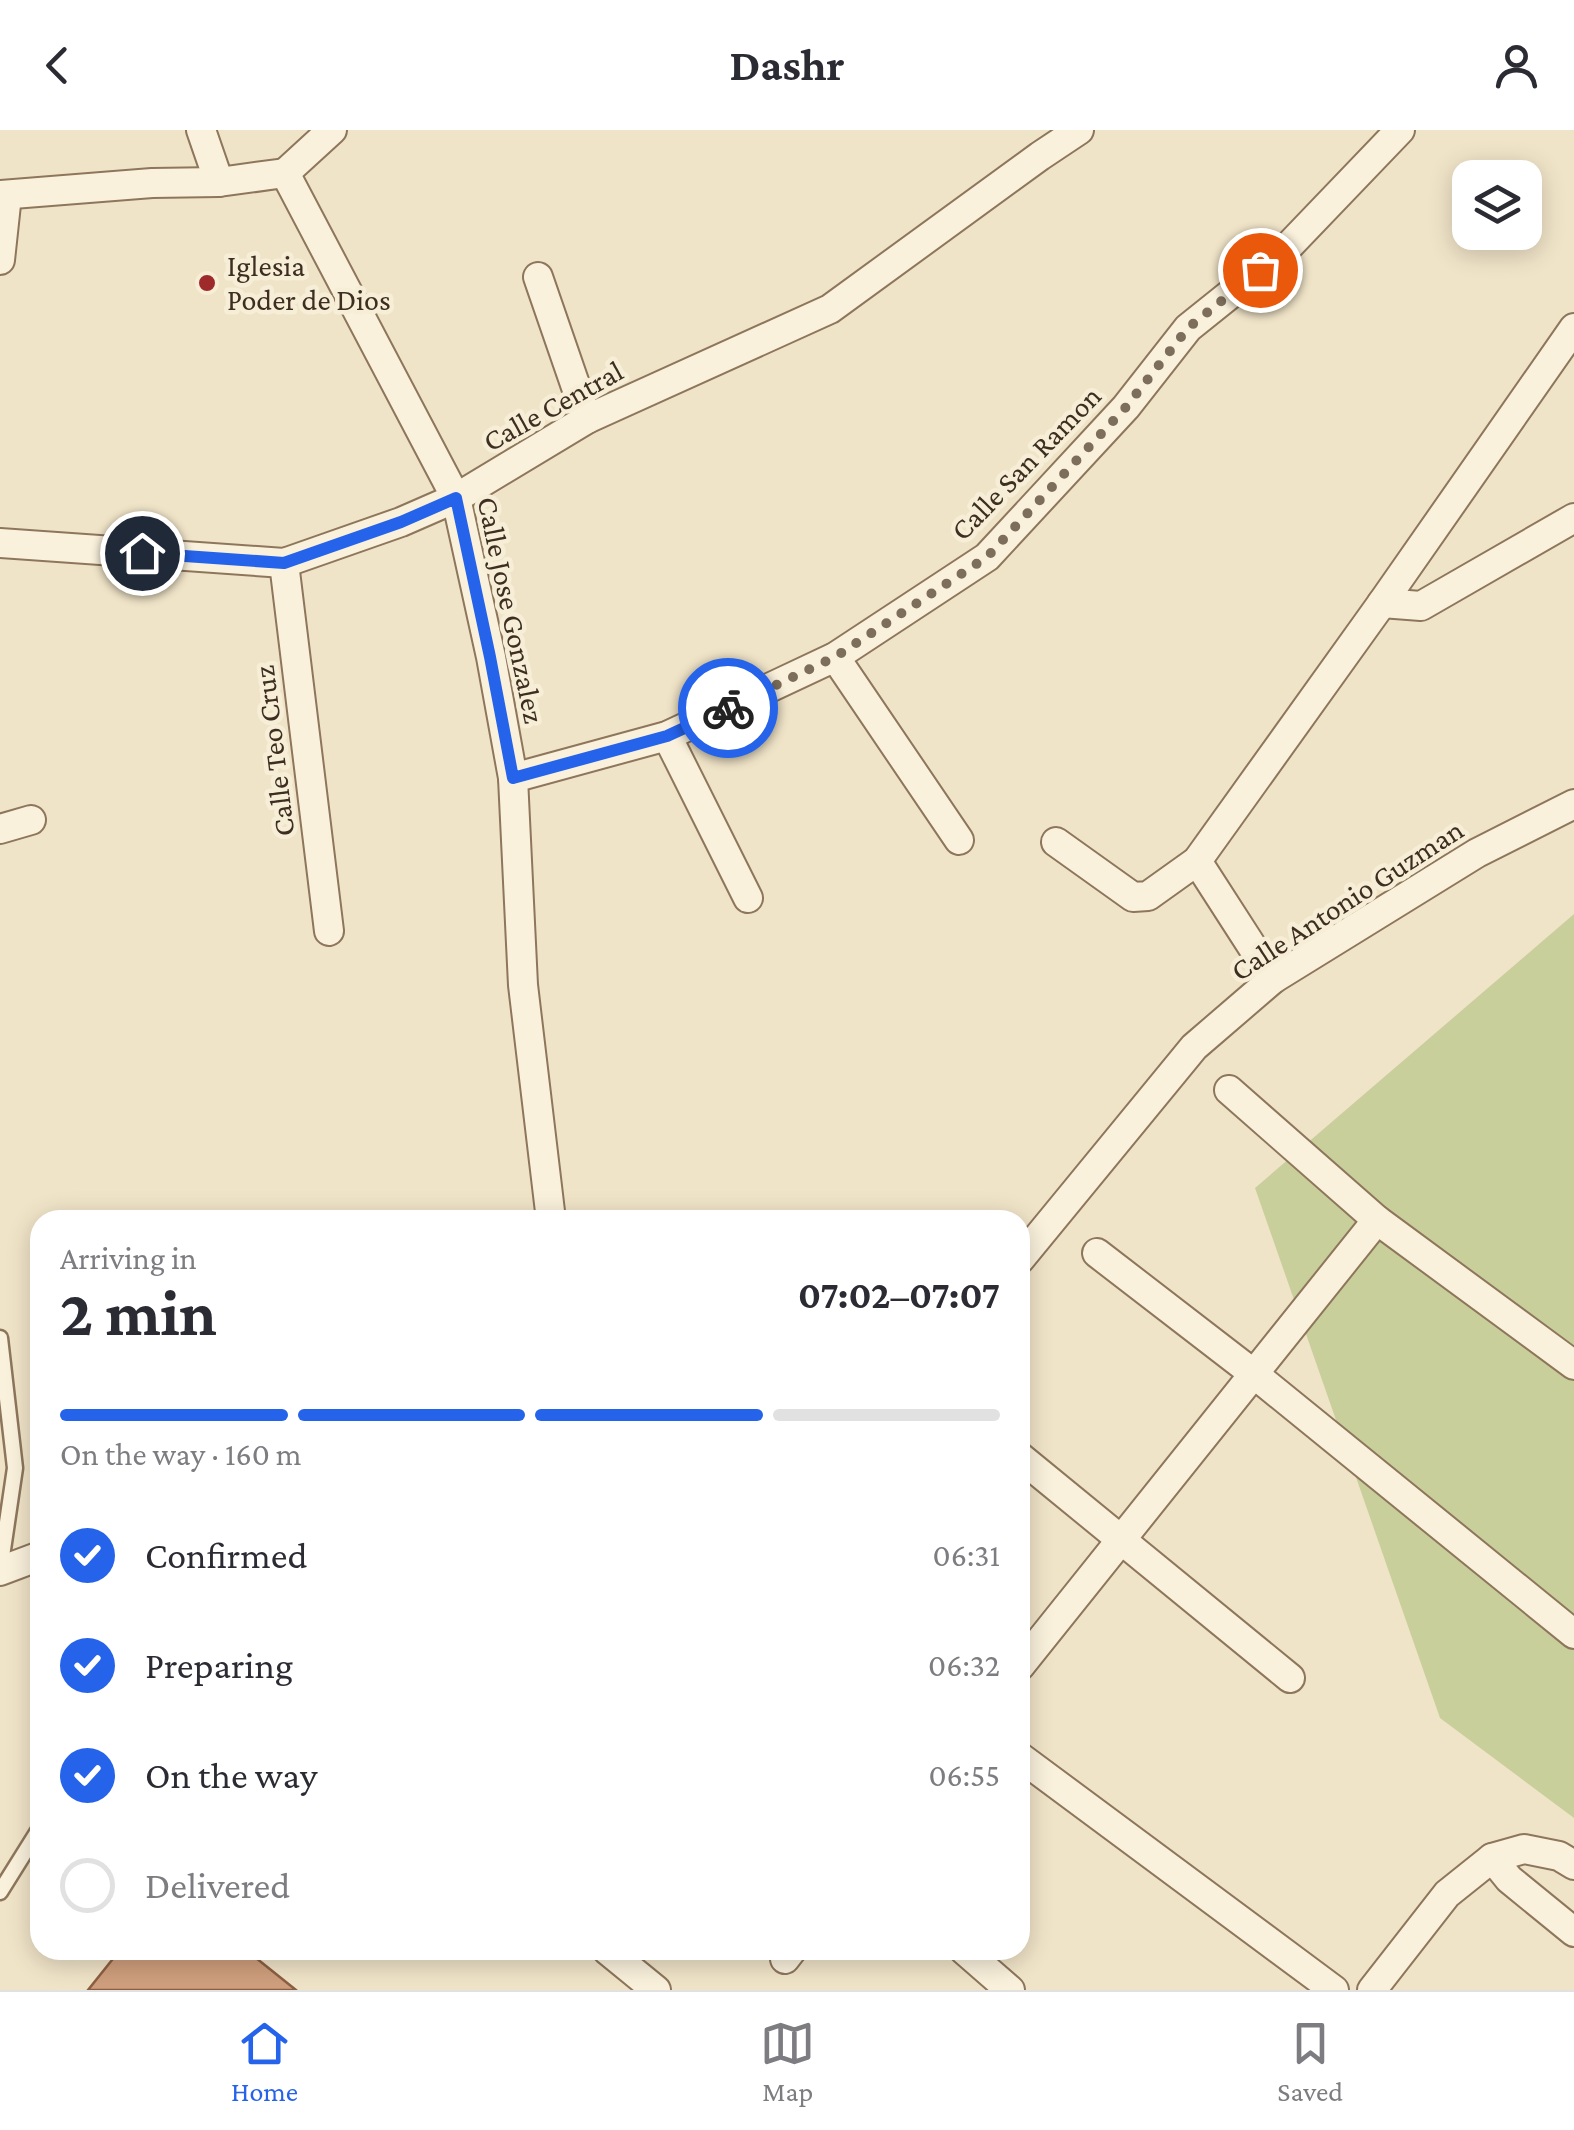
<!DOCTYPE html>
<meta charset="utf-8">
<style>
:root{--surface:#fff;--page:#f2f2f3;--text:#2b2b33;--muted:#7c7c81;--line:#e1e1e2;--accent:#2563eb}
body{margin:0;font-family:"Crimson Pro",serif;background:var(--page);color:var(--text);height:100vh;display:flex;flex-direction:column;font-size:38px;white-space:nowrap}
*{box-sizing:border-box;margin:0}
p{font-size:32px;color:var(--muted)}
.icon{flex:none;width:55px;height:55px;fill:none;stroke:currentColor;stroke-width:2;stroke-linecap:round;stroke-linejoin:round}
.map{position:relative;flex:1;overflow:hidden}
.details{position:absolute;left:30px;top:1080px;width:1000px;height:750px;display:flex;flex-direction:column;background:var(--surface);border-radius:30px;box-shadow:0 5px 25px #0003}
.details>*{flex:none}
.controls{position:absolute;left:1452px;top:30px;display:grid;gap:20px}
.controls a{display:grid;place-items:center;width:90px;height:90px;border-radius:20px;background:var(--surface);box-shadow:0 5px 25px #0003;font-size:50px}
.pin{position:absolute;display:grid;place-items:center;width:85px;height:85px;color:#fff;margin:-42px;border:5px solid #fff;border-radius:50%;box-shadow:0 2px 10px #0007}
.courier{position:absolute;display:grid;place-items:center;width:100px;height:100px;margin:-50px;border:8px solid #2563eb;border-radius:50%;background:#fff;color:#222;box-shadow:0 2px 12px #0007}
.summary em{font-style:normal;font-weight:700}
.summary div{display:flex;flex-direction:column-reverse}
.summary{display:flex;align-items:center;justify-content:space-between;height:170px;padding:0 30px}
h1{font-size:65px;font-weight:700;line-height:75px}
.bar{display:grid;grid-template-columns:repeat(4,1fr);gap:15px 10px;align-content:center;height:120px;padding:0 30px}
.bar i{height:12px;border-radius:8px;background:var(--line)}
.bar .on{background:var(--accent)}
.bar p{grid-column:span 4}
ol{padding:0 30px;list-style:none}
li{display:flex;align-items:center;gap:30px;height:110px}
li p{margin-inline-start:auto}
li .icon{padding:10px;border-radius:50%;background:var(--accent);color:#fff;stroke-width:4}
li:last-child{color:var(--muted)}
li i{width:55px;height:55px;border:5px solid var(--line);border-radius:50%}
header{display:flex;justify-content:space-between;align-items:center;height:130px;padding:0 30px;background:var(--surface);font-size:45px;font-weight:700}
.tabs{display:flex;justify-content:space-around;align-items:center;height:140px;border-top:2px solid var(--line);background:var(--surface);font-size:28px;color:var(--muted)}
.tabs a{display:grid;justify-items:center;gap:5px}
.tabs .on{color:var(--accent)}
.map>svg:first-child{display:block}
.green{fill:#c9cf9b}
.building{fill:#cf9f7d;stroke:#8d5f41;stroke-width:2.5}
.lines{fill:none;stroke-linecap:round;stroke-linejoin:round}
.lane-casing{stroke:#8d765c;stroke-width:19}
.street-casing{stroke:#8d765c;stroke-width:32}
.lane{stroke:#faf1dc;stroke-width:14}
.street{stroke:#faf1dc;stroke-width:28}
.done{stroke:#7c6e5b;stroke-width:10;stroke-dasharray:0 18}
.route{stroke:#2563eb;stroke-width:12}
.poi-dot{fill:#9e2a2b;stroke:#f7eed8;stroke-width:4}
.labels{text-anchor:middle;stroke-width:9;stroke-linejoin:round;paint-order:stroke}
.poi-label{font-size:30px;fill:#3d2e20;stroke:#f7eed8;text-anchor:start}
.street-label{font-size:30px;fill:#3d2e20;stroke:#f7eed8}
</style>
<header><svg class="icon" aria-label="back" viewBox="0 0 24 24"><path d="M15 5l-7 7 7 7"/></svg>Dashr<svg class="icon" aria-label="person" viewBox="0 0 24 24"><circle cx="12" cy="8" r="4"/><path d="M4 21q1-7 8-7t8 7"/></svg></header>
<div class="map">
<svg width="1574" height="1860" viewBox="0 0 1574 1860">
<rect width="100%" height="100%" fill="#f0e4c8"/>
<path class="green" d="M1574,784V1688L1440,1588L1255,1058Z"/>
<path class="building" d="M120,1820H246L296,1860H88Z"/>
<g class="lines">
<defs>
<g id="lane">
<path d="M0,1208L15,1338L0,1440"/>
<path d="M0,1762L40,1698"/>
</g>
<g id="street">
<path d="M201,0L219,52"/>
<path d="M285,43L456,368L491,527L513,648L523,855L551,1090"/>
<path d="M285,43L332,0"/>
<path d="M0,65L152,53L219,52L285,43"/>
<path d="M0,130L7,65"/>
<path d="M538,147L587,289"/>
<path d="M0,413L284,433L401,392L456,368L587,289L830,179L1040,26L1079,0"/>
<path d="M284,433L329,801"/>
<path d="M1382,473L1421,476L1574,388"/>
<path d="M835,527L959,710"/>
<path d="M667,606L748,768"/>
<path d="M513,648L667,606L835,527L987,427L1126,277L1188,198L1284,121L1400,0"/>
<path d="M0,699L31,690"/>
<path d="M1056,712L1133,767L1148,766L1197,731L1382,473L1574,198"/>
<path d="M1197,731L1273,849"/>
<path d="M1377,1090L1574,1235"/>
<path d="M1097,1123L1254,1244L1574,1504"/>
<path d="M1020,1129L1194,917L1273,849L1477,723L1574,674"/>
<path d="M1020,1327L1290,1548"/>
<path d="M0,1441L40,1426"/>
<path d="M1020,1536L1377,1090L1229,960"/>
<path d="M1020,1627L1334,1860"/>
<path d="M1492,1728L1509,1749L1574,1802"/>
<path d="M607,1820L656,1860"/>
<path d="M964,1820L1010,1860"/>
<path d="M785,1829L792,1820"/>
<path d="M1372,1860L1447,1764L1492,1728L1524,1719L1559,1726L1574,1735"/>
</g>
</defs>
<use href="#lane" class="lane-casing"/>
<use href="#street" class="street-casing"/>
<use href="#lane" class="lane"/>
<use href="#street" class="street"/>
</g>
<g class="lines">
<path class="done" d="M728,578L835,527L987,427L1126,277L1188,198L1260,140"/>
<path class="route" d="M142,423L284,433L401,392L456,368L490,527L513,648L667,606L728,578"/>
</g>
<circle class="poi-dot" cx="207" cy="153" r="10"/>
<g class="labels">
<g class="poi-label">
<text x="227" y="146">Iglesia<tspan x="227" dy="34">Poder de Dios</tspan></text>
</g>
<g class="street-label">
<text transform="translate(553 276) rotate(-29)" y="10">Calle Central</text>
<text transform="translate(1026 333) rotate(-46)" y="10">Calle San Ramon</text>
<text transform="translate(511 480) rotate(78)" y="10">Calle Jose Gonzalez</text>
<text transform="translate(274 621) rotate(-97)" y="10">Calle Teo Cruz</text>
<text transform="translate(1347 770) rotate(-33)" y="10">Calle Antonio Guzman</text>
</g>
</g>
</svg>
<div class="controls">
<a><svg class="icon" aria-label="layers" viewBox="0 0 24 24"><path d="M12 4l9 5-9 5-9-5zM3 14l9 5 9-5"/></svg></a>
</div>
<div class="pin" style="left:1260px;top:140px;background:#ea580c"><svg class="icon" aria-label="bag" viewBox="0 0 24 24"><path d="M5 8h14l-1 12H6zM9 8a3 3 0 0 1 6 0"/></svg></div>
<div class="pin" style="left:142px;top:423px;background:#1f2937"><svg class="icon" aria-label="home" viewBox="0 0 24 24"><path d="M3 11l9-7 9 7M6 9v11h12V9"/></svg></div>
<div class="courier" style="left:728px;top:578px"><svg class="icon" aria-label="bike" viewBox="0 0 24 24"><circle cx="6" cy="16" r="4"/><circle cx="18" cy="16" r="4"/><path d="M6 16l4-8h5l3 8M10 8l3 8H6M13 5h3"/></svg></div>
<section class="details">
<div class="summary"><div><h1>2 min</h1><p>Arriving in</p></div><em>07:02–07:07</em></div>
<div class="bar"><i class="on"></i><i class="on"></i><i class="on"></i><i></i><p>On the way · 160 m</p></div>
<ol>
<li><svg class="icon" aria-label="check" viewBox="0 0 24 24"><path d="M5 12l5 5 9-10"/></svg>Confirmed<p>06:31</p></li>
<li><svg class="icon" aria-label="check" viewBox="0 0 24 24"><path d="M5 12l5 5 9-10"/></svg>Preparing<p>06:32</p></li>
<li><svg class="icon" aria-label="check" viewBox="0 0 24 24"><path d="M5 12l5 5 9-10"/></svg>On the way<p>06:55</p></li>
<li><i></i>Delivered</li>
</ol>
</section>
</div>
<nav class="tabs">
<a class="on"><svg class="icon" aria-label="home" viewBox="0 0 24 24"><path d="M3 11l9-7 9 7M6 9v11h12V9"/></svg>Home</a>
<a><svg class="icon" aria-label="map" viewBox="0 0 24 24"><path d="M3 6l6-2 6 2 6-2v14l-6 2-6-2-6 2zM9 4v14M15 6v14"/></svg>Map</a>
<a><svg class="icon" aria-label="saved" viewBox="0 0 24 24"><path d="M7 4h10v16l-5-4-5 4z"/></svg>Saved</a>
</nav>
